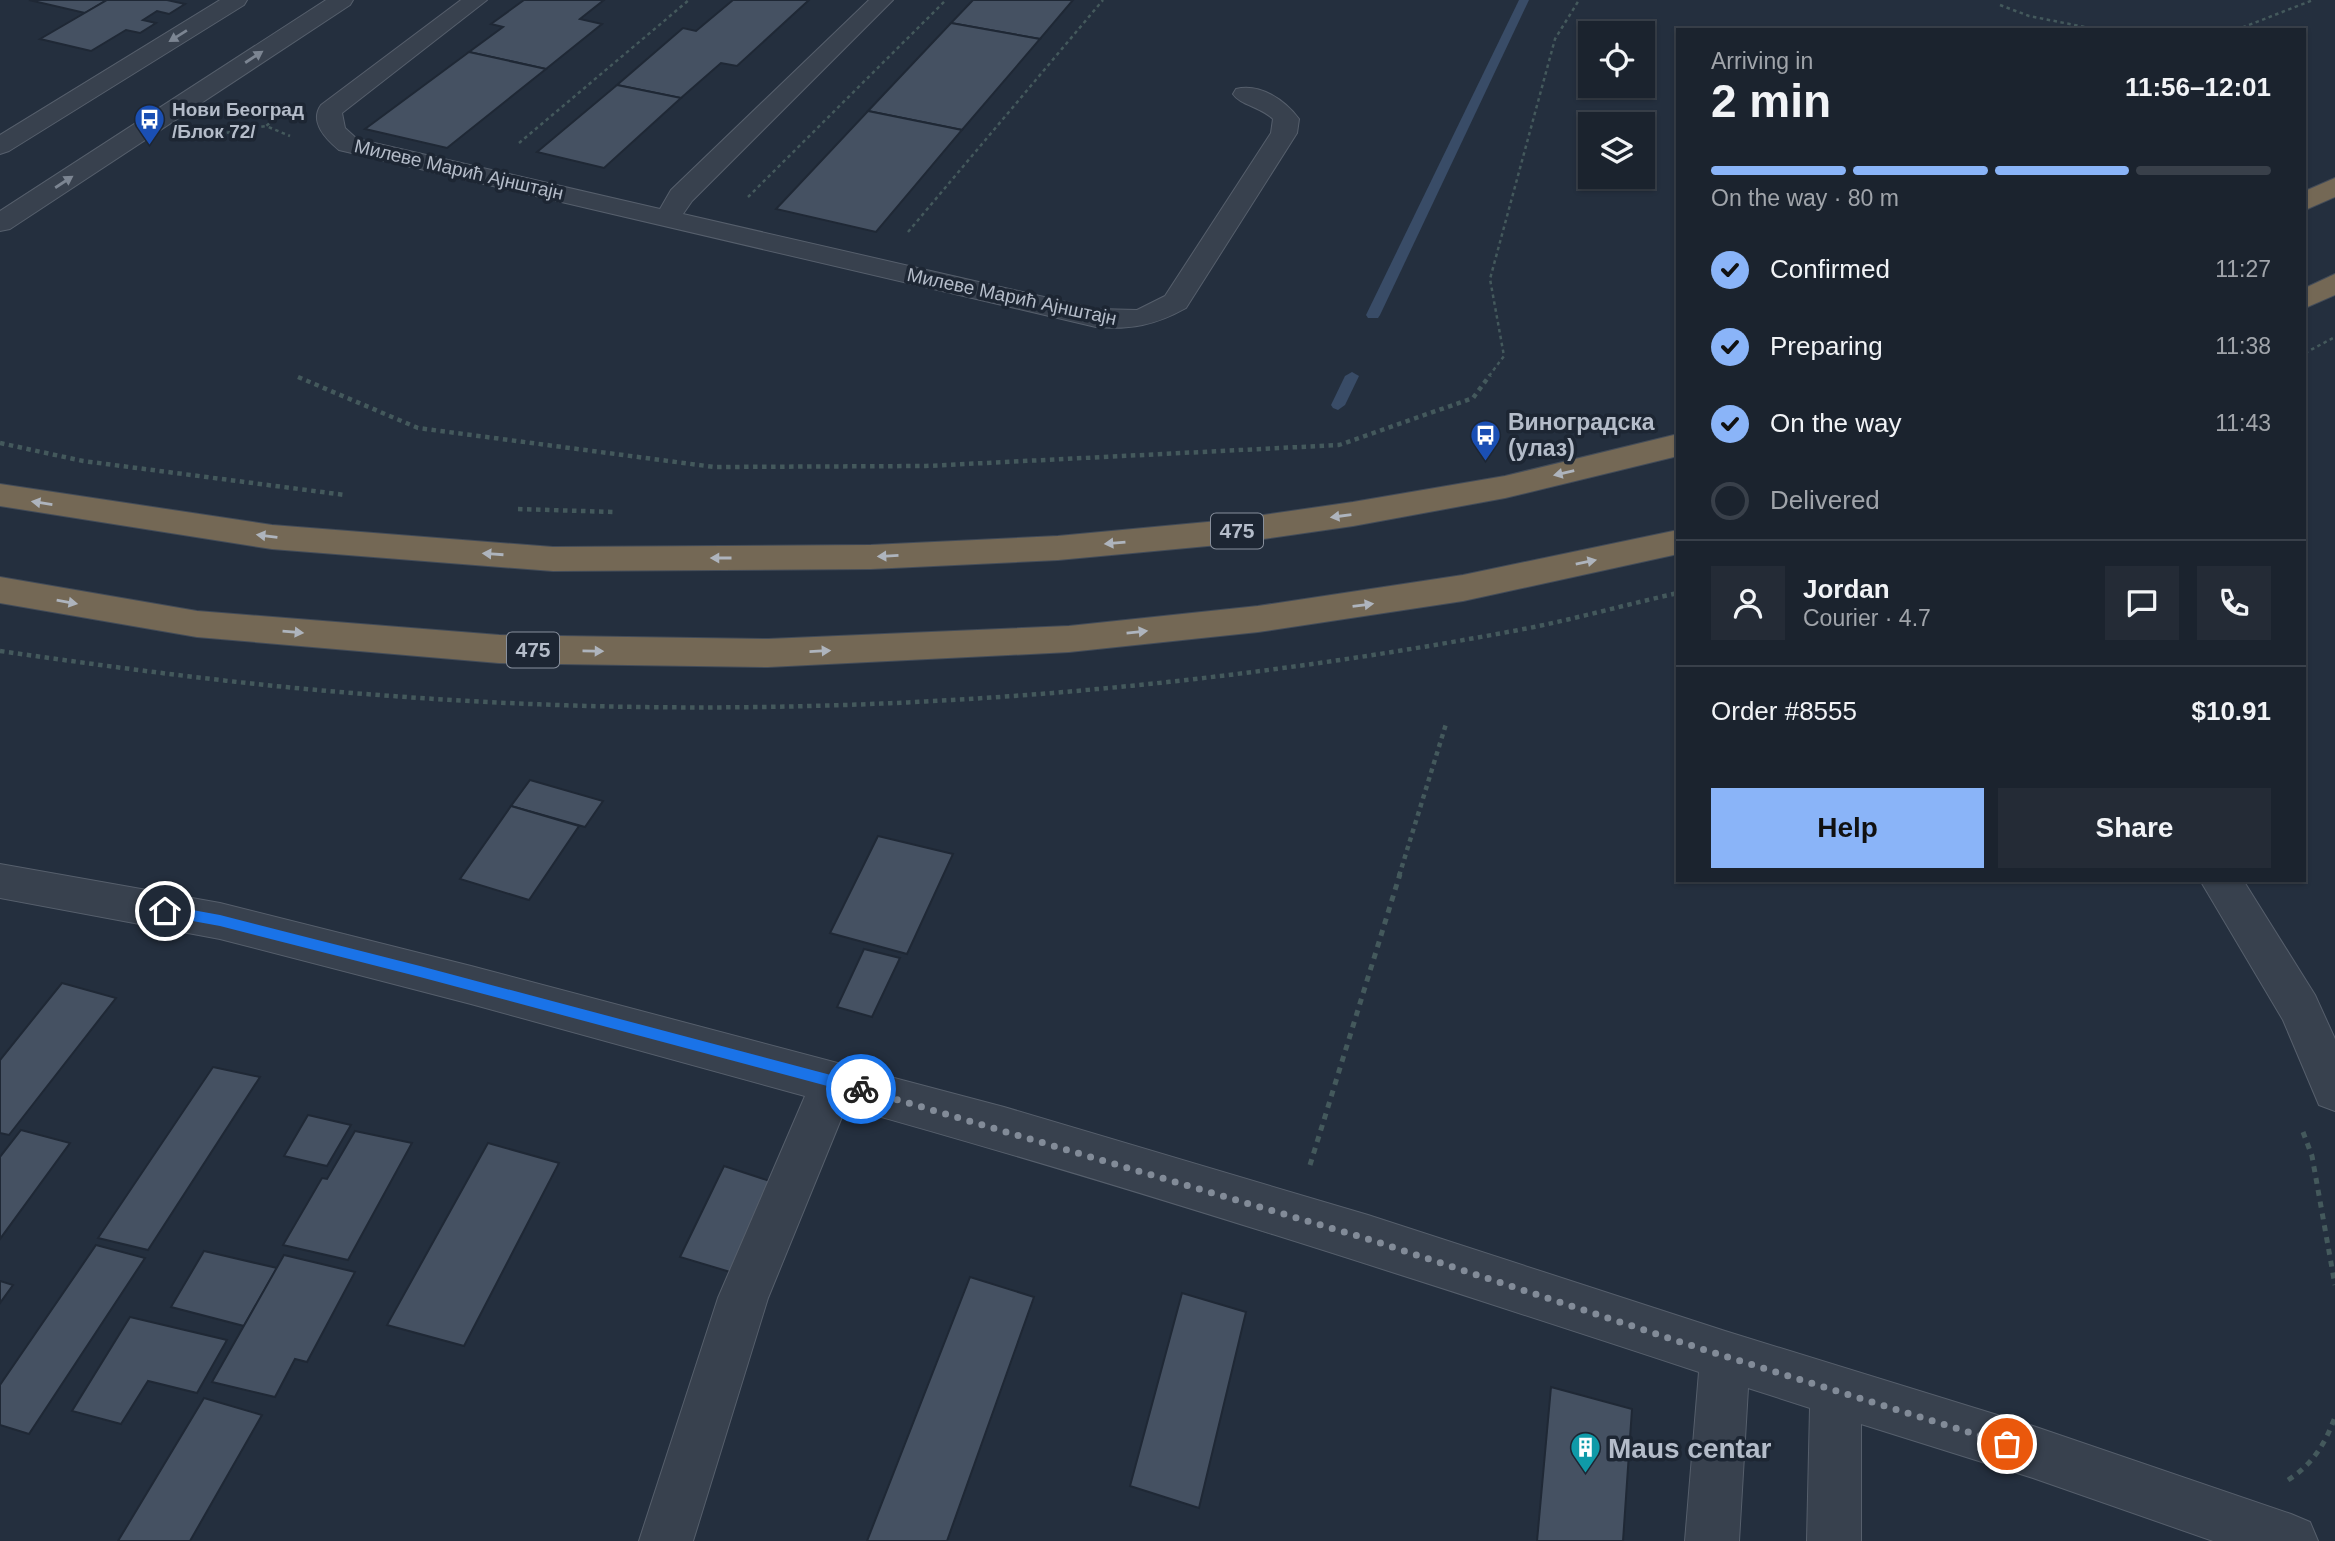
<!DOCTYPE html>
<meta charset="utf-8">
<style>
:root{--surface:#1b232e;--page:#242b36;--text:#f1f3f6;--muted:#a0a4aa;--line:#39404a;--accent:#8ab4f8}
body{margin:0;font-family:Helvetica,sans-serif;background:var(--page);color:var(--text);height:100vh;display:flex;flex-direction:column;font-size:26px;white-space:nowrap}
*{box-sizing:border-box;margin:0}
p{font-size:23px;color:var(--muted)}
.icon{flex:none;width:38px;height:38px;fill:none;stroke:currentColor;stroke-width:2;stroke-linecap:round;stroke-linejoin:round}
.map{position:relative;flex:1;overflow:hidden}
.panel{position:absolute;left:1676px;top:28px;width:630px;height:854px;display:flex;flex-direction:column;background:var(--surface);border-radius:0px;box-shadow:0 2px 5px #0004,0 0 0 2px var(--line)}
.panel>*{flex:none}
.tools{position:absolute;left:1578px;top:21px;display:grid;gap:14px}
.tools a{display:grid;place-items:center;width:77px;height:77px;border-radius:0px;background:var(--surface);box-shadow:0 2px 5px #0004,0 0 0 2px var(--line);font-size:35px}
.pin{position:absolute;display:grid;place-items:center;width:60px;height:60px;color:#fff;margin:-30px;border:4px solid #fff;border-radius:50%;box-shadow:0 2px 7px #0007}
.courier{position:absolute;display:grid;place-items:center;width:70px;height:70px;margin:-35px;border:5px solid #1a73e8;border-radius:50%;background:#fff;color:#222;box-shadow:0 2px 9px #0007}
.summary em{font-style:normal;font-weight:700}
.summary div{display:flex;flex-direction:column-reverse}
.summary{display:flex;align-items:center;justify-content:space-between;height:119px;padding:0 35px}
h1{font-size:46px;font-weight:700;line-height:52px}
.bar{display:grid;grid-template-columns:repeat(4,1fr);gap:10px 7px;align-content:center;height:84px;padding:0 35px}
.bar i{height:9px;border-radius:5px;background:var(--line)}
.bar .on{background:var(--accent)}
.bar p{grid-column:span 4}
.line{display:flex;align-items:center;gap:18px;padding:0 35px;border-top:2px solid var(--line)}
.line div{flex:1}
.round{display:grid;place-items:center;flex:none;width:74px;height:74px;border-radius:0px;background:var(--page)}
ol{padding:0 35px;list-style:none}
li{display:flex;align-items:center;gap:21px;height:77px}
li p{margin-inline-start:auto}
li .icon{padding:7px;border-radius:50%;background:var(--accent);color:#111;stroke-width:4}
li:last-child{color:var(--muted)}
li i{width:38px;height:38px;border:4px solid var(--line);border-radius:50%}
.button{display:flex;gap:14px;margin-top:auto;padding:14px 35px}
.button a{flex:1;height:80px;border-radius:0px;background:var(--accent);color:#111;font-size:28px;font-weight:700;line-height:80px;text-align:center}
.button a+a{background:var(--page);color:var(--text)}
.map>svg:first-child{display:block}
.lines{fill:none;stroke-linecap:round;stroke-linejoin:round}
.stream{fill:#394c67;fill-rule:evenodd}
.building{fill:#455162;stroke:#1f2835;stroke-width:2}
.minor-casing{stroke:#565f6c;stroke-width:2}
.highway-casing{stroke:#434c59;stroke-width:2}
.path-far2{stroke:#44595c;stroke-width:2.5;stroke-dasharray:3.5 3.5;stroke-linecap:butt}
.path-far1{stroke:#44595c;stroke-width:4.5;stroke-dasharray:4.5 4.5;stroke-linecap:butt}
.path{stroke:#44595c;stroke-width:5;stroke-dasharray:6 6;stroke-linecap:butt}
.minor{fill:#38414e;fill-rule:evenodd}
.highway{fill:#746855;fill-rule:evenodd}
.oneway{fill:#7c8592}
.oneway2{fill:#aeb4bd}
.route{fill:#1a73e8}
.done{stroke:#828b98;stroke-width:7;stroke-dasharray:0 12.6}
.labels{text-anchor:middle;stroke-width:7;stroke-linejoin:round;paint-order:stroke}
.far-poi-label{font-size:19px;font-weight:bold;fill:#b4bcc9;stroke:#1d2633;text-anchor:start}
.far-street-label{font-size:19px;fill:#b4bcc9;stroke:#1d2633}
.shield{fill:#1d2633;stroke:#878f9c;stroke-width:2}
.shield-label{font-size:21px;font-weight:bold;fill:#b4bcc9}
.poi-label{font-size:23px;font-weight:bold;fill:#b4bcc9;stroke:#1d2633;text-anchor:start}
.near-poi-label{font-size:28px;font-weight:bold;fill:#b4bcc9;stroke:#1d2633;text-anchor:start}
</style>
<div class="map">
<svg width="2335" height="1541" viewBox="0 0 2335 1541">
<rect width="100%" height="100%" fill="#242f3e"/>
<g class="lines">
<g class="stream">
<path d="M1519,0H1529L1380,315L1378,318H1368L1366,315Z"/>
<path d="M1352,372L1359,376L1345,405L1338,410L1333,408L1331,405L1345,376Z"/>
</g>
</g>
<g class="building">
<path d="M29,0H107L85,13Z"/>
<path d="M107,0H167L185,4L169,14L157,11L143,20L156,23L140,33L126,30L91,51L40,39Z"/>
<path d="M524,0H604L580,19L602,24L546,69L469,52L503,27L491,24Z"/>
<path d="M733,0H809L737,66L721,63L681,98L617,85L683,28L696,31Z"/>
<path d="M973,0H1073L1040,39L951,23Z"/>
<path d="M951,23L1040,39L962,130L868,111Z"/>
<path d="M469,52L546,69L447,148L365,129Z"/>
<path d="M617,85L681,98L604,168L537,152Z"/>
<path d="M868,111L962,130L876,232L776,209Z"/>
<path d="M530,780L603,801L585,827L511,806Z"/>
<path d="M511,806L579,826L529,900L460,879Z"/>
<path d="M878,836L953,854L907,954L830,933Z"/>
<path d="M864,949L900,958L872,1017L837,1007Z"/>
<path d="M62,983L116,998L9,1135L0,1133V1060Z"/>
<path d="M213,1067L260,1077L148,1250L98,1238Z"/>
<path d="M308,1115L351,1125L327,1166L284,1156Z"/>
<path d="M21,1130L70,1143L0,1239V1157Z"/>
<path d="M355,1131L412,1143L348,1260L283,1245L322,1178L327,1179Z"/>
<path d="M488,1143L559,1163L464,1346L387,1325Z"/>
<path d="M724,1166L779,1184L737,1274L680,1257Z"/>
<path d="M96,1245L145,1258L29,1434L0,1425V1385Z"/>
<path d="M204,1251L277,1268L244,1326L171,1307Z"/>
<path d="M284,1255L355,1272L307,1362L295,1359L275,1397L212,1382Z"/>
<path d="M970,1277L1034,1297L947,1541H867Z"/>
<path d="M0,1281L13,1285L0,1303Z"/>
<path d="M1182,1293L1246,1312L1199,1508L1130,1486Z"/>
<path d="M130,1317L227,1340L197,1393L148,1381L121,1424L72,1411Z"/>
<path d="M1551,1387L1632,1409L1623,1541H1537Z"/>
<path d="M204,1398L262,1415L190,1541H118Z"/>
</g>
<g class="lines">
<defs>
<g id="minor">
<path d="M220,0H247L244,5L9,151L0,154V135Z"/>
<path d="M326,0H353L350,5L10,229L0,231V211Z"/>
<path d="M461,0H487L342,113L345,128L357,139L660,209L671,190L869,0H893L692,201L683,214L1096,309L1137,310L1165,296L1271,133L1273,119C1261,107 1240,105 1233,94L1236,89C1260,83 1285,100 1299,119L1297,133L1186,308C1156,325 1130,330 1096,327L339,150C326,139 309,122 321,105Z"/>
<path d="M0,864L220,903L471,966L1004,1107L1368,1215L1725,1331L2033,1426L2291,1514L2310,1522L2318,1541H2213L2033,1478L1861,1424V1541H1807L1810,1408L1748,1388L1739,1541H1685L1699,1372C1416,1279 1133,1187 846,1107L768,1298L693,1541H639L718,1298L805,1096L471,1004L220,939L0,898Z"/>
<path d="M2200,880H2243L2315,995L2335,1039V1111L2319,1105L2283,1020Z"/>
</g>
<g id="highway">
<path d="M2335,178V197L2305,210V191Z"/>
<path d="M2335,274V295L2305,308V288Z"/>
<path d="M1678,434V456L1505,498L1353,526L1229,544L1058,560L871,569L553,571L272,549L0,506V484L272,525L553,547L871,545L1058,536L1229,520L1353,502L1505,476Z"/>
<path d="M1678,530V554L1463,601L1258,632L1069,652L768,667L499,663L197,637L0,603V577L197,611L499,635L768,639L1069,626L1258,606L1463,575Z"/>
</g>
</defs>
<use href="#minor" class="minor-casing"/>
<use href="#highway" class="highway-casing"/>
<g class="path-far2">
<path d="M2000,5L2029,16L2100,30"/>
<path d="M2236,30L2313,0"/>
<path d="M286,111L266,126L290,136"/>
<path d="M213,135L266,126"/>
<path d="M519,143L689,0"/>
<path d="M748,197L946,0"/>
<path d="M908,232L1103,0"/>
<path d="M2305,353L2335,337"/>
<path d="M1489,376L1504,356L1490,279L1555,39L1579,0"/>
</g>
<g class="path-far1">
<path d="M298,377L418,428L714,467L926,466L1339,445L1473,398L1490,375"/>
<path d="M0,443L83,461L345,495"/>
<path d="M518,509L614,512"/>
<path d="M0,651C126,669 252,686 379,695C762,725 1152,700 1529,628C1579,618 1628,604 1678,593"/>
<path d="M1399,876L1446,724"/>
</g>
<g class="path">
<path d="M2303,1132L2312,1156L2335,1285"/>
<path d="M1310,1165L1400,874"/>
<path d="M2288,1480C2313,1464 2325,1444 2335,1417"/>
</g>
<use href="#minor" class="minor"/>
<use href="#highway" class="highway"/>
</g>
<defs><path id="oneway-solid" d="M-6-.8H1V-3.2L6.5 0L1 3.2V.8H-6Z" transform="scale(1.75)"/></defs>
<g class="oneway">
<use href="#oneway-solid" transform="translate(178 36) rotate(148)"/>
<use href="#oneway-solid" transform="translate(254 57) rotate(-33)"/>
<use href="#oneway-solid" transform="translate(64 182) rotate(-33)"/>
</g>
<g class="oneway2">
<use href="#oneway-solid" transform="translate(1564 473) rotate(167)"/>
<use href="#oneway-solid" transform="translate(42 503) rotate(-171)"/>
<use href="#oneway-solid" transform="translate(1341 516) rotate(172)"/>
<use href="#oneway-solid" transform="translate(267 536) rotate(-173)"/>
<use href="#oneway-solid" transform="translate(1115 543) rotate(175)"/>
<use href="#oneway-solid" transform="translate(493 554) rotate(-176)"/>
<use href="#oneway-solid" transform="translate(888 556) rotate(177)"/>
<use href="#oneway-solid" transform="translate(721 558) rotate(180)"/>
<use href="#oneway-solid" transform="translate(1586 562) rotate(-12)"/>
<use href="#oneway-solid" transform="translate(67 602) rotate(10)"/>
<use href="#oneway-solid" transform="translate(1363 605) rotate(-7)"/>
<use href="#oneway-solid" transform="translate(293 632) rotate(5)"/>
<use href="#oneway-solid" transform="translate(1137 632) rotate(-6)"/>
<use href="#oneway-solid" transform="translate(593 651) rotate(1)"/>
<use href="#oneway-solid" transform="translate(820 651) rotate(-3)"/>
</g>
<path class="route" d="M165,905L220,915L420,966L861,1083L868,1089L861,1095L420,977L220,926L165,916L159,911Z"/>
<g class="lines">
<path class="done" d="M861,1089L1368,1239L1705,1350L2007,1444"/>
</g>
<defs>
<symbol id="bus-pin" viewBox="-11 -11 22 30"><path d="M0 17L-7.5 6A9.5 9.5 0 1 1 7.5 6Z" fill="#1a4fb4" stroke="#1d2633"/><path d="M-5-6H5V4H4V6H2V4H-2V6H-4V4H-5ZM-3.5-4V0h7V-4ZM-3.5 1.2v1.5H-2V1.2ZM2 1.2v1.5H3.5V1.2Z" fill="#fff"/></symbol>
<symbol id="building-pin" viewBox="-11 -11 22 30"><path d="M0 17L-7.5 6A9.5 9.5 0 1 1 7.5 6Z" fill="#0f9aa8" stroke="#1d2633"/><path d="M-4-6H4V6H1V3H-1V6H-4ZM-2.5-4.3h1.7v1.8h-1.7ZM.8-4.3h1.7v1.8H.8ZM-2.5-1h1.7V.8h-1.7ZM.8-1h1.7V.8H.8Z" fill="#fff"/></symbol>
</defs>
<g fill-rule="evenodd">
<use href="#bus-pin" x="132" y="102" width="35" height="47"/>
<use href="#bus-pin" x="1468" y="418" width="35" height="47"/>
<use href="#building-pin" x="1568" y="1430" width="35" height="47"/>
</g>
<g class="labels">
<g class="far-poi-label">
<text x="172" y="116">Нови Београд<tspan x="172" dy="22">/Блок 72/</tspan></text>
</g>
<g class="far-street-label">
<text transform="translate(459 169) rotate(13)" y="7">Милеве Марић Ајнштајн</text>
<text transform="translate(1012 296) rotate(12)" y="7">Милеве Марић Ајнштајн</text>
</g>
<g class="shield">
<rect x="1211" y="513.5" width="52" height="35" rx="5"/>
<rect x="507" y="632.5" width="52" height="35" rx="5"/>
</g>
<g class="shield-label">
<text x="1237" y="538">475</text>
<text x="533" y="657">475</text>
</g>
<g class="poi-label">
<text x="1508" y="430">Виноградска<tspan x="1508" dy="26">(улаз)</tspan></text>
</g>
<g class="near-poi-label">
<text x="1608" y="1458">Maus centar</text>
</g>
</g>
</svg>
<div class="tools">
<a><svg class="icon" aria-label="locate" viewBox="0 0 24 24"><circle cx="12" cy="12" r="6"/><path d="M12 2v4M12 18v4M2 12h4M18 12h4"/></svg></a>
<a><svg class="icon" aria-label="layers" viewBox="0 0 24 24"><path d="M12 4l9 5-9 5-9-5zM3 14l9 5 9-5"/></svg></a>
</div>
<div class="pin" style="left:2007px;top:1444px;background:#ea580c"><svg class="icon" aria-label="bag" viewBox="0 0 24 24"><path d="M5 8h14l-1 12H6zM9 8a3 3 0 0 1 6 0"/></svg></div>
<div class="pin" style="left:165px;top:911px;background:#1f2937"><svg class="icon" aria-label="home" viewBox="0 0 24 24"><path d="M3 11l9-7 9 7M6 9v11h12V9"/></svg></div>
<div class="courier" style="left:861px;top:1089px"><svg class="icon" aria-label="bike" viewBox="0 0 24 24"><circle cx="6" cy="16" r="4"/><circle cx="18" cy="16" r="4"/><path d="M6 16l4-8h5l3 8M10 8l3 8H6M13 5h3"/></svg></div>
<section class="panel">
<div class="summary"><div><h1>2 min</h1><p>Arriving in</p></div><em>11:56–12:01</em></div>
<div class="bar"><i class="on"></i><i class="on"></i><i class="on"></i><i></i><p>On the way · 80 m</p></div>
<ol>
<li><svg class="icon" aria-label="check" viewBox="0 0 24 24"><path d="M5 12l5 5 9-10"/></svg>Confirmed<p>11:27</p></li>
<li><svg class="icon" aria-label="check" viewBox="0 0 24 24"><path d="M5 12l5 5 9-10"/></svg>Preparing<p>11:38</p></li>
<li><svg class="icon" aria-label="check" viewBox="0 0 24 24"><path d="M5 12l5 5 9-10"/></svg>On the way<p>11:43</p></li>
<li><i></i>Delivered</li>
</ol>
<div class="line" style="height:126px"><a class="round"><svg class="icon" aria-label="person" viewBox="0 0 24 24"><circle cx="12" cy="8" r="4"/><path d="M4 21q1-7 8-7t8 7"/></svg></a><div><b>Jordan</b><p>Courier · 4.7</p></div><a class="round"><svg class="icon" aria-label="chat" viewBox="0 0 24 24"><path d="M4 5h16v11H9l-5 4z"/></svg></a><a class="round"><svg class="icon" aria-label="phone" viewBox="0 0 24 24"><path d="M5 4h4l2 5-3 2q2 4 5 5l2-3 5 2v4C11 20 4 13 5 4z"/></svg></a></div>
<div class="line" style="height:91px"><div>Order #8555</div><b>$10.91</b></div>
<div class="button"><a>Help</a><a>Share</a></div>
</section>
</div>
